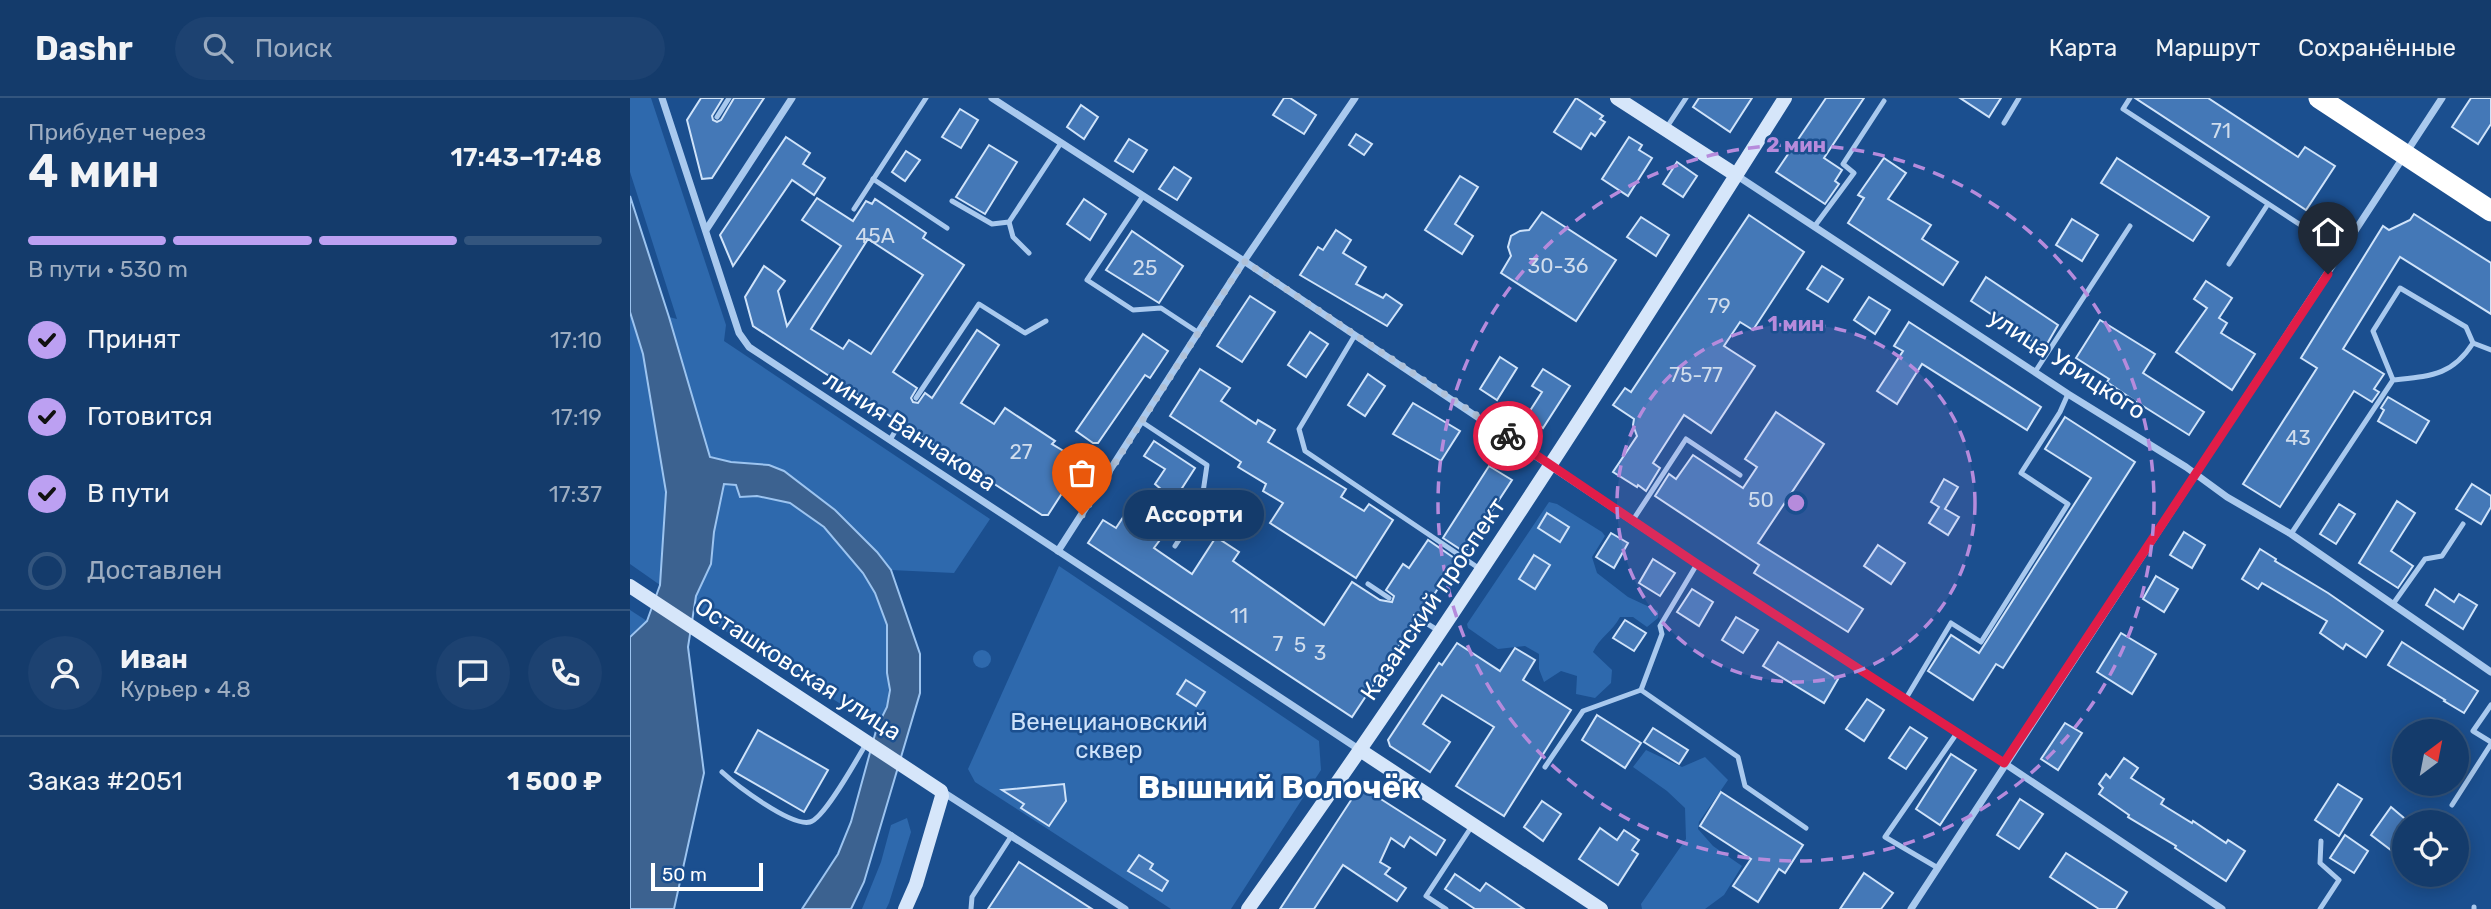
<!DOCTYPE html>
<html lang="ru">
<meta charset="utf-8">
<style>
:root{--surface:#143b6b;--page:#1d4271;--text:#f1f3f6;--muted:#9dadc1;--line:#33557e;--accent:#bca0f2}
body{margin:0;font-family:Rubik,sans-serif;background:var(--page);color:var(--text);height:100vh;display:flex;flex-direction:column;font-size:26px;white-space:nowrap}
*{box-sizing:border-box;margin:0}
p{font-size:23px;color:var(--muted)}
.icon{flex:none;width:38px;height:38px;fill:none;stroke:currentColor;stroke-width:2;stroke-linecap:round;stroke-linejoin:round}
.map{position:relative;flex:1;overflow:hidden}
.sheet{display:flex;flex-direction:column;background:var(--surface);width:630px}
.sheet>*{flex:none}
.needle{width:46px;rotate:32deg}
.tools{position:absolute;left:1762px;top:621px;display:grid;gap:14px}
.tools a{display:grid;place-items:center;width:77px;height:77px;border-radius:50%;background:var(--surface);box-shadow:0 4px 18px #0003,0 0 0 2px var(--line);font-size:35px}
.scale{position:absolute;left:21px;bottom:18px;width:112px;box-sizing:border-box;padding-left:7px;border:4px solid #fff;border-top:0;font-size:19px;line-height:24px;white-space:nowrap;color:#fff;-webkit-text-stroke:5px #1b4f8f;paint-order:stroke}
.pin{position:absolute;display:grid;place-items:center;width:60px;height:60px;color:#fff;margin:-72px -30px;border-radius:50% 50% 50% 0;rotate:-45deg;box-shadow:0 0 7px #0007}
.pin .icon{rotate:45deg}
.courier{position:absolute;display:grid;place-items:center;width:70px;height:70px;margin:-35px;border:5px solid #e11d48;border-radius:50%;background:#fff;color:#222;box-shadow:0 2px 9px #0007}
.bubble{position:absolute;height:49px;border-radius:24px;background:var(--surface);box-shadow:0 4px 18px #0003,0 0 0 2px var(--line);font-size:23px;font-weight:600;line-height:49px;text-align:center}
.headline em{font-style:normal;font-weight:600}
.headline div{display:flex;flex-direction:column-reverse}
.headline{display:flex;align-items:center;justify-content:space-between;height:119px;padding:0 28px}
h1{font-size:46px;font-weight:600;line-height:52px}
.bar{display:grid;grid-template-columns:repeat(4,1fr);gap:10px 7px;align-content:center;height:84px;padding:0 28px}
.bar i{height:9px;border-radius:5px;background:var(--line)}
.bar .current{background:var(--accent)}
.bar p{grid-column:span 4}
.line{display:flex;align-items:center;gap:18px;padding:0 28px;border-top:2px solid var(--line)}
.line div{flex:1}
.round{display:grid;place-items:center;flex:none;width:74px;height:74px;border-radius:37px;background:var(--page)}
ol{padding:0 28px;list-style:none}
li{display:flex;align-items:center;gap:21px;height:77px}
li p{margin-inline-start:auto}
li .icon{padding:7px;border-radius:50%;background:var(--accent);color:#111;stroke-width:4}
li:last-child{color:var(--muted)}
li i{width:38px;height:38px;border:4px solid var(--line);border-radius:50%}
header{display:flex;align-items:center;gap:42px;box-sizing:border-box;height:98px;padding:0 35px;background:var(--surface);border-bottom:2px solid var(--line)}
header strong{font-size:33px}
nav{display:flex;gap:38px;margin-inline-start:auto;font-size:24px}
.search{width:490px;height:63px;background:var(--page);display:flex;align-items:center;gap:18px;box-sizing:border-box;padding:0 24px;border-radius:38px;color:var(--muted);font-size:26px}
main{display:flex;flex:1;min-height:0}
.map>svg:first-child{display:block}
.green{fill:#2e69ad}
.water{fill:#3c6290;stroke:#9cc4f0;stroke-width:2}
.building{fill:#4478b7;stroke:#cfe3fa;stroke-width:2;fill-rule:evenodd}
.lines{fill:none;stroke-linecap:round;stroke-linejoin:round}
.lane{stroke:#a9c9ee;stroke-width:5}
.street{stroke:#a9c9ee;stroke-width:7}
.secondary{stroke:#d6e6fa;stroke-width:14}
.highway{stroke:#fff;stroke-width:21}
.done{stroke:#afc1d8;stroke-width:7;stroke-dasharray:0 12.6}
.route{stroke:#e11d48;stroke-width:9}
.ring{fill:none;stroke:#b68bdc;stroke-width:3.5;stroke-dasharray:12 9}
.labels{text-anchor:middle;stroke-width:5;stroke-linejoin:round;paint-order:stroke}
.number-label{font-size:21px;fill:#d0dded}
.street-label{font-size:24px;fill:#fff;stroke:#1b4f8f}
.park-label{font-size:24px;fill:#cfe3fa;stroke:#1b4f8f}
.district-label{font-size:32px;font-weight:bold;fill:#fff;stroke:#1b4f8f}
.centre{fill:#b68bdc;stroke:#1b4f8f;stroke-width:3.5}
.ring-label{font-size:21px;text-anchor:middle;font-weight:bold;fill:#b68bdc;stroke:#1b4f8f;stroke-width:5;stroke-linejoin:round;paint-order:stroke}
</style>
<header>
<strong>Dashr</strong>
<div class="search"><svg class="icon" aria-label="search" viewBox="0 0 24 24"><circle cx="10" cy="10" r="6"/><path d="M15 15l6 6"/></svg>Поиск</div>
<nav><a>Карта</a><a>Маршрут</a><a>Сохранённые</a></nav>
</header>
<main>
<section class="sheet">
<div class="headline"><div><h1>4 мин</h1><p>Прибудет через</p></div><em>17:43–17:48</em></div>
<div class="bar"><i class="current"></i><i class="current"></i><i class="current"></i><i></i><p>В пути · 530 m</p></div>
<ol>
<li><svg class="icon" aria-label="check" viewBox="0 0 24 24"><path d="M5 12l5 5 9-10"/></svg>Принят<p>17:10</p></li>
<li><svg class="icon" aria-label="check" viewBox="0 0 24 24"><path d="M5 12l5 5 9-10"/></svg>Готовится<p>17:19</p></li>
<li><svg class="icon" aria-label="check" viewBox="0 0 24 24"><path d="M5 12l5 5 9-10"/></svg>В пути<p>17:37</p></li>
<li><i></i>Доставлен</li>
</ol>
<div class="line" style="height:126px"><a class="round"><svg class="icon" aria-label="person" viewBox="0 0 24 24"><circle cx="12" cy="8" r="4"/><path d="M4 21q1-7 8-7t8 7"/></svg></a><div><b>Иван</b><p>Курьер · 4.8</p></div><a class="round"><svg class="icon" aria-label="chat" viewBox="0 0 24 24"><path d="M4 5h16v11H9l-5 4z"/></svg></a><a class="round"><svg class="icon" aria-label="phone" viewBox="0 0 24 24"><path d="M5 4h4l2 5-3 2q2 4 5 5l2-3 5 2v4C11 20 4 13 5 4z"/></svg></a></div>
<div class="line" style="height:91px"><div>Заказ #2051</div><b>1 500 ₽</b></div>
</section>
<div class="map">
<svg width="1861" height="811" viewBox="0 0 1861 811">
<rect width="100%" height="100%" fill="#1b4f8f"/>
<g class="green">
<path d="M0,0H21L96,227L94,243L360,421L324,475L261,472L247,454L139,367L101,364L80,359L39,219L47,221L0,74Z"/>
<path d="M0,214L13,256L36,394L30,487L0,466Z"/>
<path d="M93,386L106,387L110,399C127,398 143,399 158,405C201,420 244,481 256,523C259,533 260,600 257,609C254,616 250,623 247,629L64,513L66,498L81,466L84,434Z"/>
<path d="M919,404L927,406L972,434L975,438L962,459L967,475L998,499L1028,513V520L1017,529L1003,519H990C982,534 970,539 963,554L982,572L981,585L965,600L946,596L947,578L931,573L914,584L909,571V556L895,548L868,551L838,530L837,526Z"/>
<path d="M429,468L689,643L691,672L601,811H541L345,684L338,671Z"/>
<path d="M0,512L17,523L0,539Z"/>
<circle cx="352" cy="561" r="9"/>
<path d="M1016,652L1052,669L1075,659L1098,682L1069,724L1068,731L1083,748L1112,768L1094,797L1075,811H1012L1011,806L1056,741L1055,710L1037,693L1003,669Z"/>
<path d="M277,720L281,734L259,805L256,811H232L251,764L261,727Z"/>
</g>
<path class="water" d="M0,98L39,219L80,359L101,364L139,367L154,373L205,412L247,454L261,472L290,556V595L234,784L221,811H172L208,756L221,724L247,629L257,609L260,592L257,575V527L245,495L233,475L194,429L160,405L127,398L110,399L106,387L94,386L84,434L81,466L66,498L58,549L74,675L44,811H0V539L17,523L30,487L36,394L13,256L0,214Z"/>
<g class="building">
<path d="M71,0H93L82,18L83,22L87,24L91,22L104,0H134L82,80L72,81L57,22Z"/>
<path d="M654,0H660L686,17L674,36L643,17Z"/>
<path d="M946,0L973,18L970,21L975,24L965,38L961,35L951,51L924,34Z"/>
<path d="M1069,0H1122L1100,34L1063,9Z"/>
<path d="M1196,0H1234L1194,60L1212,72L1205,83L1209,86L1195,106L1146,74Z"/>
<path d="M1330,0H1371L1359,19Z"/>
<path d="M1505,0H1578L1668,59L1675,49L1705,68L1676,112Z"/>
<path d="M1841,0H1861V26L1848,46L1822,29Z"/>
<path d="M451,7L468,19L454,41L437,29Z"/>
<path d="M330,11L348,22L331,50L312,39Z"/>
<path d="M726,36L742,46L734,57L719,47Z"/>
<path d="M156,39L180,55L173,66L195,80L184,97L162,82L103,168L90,137Z"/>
<path d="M999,39L1012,47L1009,52L1022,60L998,98L972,81Z"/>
<path d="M499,41L517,52L503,74L485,63Z"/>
<path d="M359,47L387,64L355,116L326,99Z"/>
<path d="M276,53L290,62L275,83L262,74Z"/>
<path d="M1254,60L1276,75L1258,101L1301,127L1292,141L1328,164L1313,187L1218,125L1234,100L1228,97Z"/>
<path d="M1487,60L1579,119L1563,143L1471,85Z"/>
<path d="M1047,64L1067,78L1053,99L1033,86Z"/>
<path d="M544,69L561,80L547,102L529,91Z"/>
<path d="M830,78L848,89L825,126L843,138L832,156L795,132Z"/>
<path d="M187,100L223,123L236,103L242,106L245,101L296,135L293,140L334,167L263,274L287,290L281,300L283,304L288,305L295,295L302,300L347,232L369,247L331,305L364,326L375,310L425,343L422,346L452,364L418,417H412L275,328L273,321L266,322L123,228L115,199L134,168L155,183L148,193L157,228L211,148L172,122ZM238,141L293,177L241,256L219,242L213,251L181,231Z"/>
<path d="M454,101L476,116L460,142L437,126Z"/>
<path d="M912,114L986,162L946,223L871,175L881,158L878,149L881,138L890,133L899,132Z"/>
<path d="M1784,116L1861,165V216L1770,159L1713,251L1754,276L1744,291L1749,294L1742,304L1724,293L1650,409L1613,386L1687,270L1671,260L1753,128L1759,132L1780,122Z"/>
<path d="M1119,117L1174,154L1123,232L1110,224L1094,248L1125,268L1081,335L1054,317L1023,365L1030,370L1016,393L1008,387L1007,389L983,374L1007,338L1003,327L1004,321L983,307L995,290L1001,294Z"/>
<path d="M1011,119L1039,137L1026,158L997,139Z"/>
<path d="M1442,121L1468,137L1452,163L1426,147Z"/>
<path d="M706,132L721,142L713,155L736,169L726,186L753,200L756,196L772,207L757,228L670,177L688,149L693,152Z"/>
<path d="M502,133L553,168L529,205L476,172Z"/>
<path d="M1192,168L1213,181L1198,204L1177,191Z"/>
<path d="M1356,179L1428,227L1414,251L1341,203Z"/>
<path d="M1576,183L1602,200L1589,220L1597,225L1591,235L1625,256L1602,292L1546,254L1577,210L1564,201Z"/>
<path d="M620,198L645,214L612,264L587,248Z"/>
<path d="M1239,199L1260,212L1245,236L1224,222Z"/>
<path d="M1470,222L1525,256L1513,275L1574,314L1559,337L1505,303L1477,284L1479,281L1446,260Z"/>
<path d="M1279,224L1411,309L1397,332L1292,266L1267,306L1247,293L1273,253L1264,248Z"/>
<path d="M680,234L698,246L676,279L658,267Z"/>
<path d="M513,236L538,253L520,280L515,277L468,345H463L446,333Z"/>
<path d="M870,259L887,270L867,302L850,291Z"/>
<path d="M570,271L600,290L591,303L626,326L628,322L645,332L638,344L716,391L711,399L734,413L739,406L763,422L726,480L640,425L653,405L633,393L636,386L608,369L611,364L540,318Z"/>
<path d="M913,271L940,288L913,330L896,319L912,294L902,288Z"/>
<path d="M738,276L755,288L735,318L718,307Z"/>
<path d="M1758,299L1799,323L1786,345L1748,323L1754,312L1751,310Z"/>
<path d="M783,305L830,333L811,363L763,336Z"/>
<path d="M1146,314L1194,346L1128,445L1233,511L1218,534L1124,475L1129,467L1025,398L1039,376L1046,381L1063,357L1113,390L1127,369L1115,361Z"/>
<path d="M1435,319L1505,364L1373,570L1366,566L1343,602L1298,573L1321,537L1349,555L1461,380L1415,351Z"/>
<path d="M524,343L565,370L545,401L555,408L524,450L562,476L586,439L609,454L603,463L694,527L722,484L750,502L762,504L764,498L756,492L773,466L779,470L798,442L827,462L791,516L784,517L785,524L722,619L458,445L473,422L486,430L507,398L522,408L532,392L525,386L535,371L514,358Z"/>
<path d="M859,368L882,382L837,451L835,450L833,453L813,440Z"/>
<path d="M1314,381L1328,389L1315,411L1329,419L1318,437L1299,425L1309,409L1301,404Z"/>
<path d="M1842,386L1861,398V409L1851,426L1826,411Z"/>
<path d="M1767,403L1785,415L1761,453L1783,468L1768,490L1729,465Z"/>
<path d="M1709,406L1725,416L1706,446L1690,436Z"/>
<path d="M917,415L939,429L930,444L908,430Z"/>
<path d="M1554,434L1575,447L1562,470L1540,457Z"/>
<path d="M981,435L998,445L984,470L966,459Z"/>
<path d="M1248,447L1275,465L1261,486L1234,468Z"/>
<path d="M1630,451L1646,461L1645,463L1698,495L1753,533L1736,559L1716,546L1713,551L1690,535L1697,523L1632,485L1628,491L1612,481Z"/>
<path d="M904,457L920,467L905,491L889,481Z"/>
<path d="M1023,461L1045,475L1030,498L1009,485Z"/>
<path d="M1526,478L1548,491L1534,514L1513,501Z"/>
<path d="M1062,491L1083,504L1069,528L1047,514Z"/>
<path d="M1805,491L1824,504L1829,496L1847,507L1833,531L1796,507Z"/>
<path d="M1106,519L1128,532L1113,555L1092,542Z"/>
<path d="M995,522L1016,535L1004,553L983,540Z"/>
<path d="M1491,535L1526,556L1502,596L1467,574Z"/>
<path d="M1148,544L1208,581L1194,605L1133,568Z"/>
<path d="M1772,544L1848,593L1834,615L1814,603L1815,602L1758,567Z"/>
<path d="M827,545L870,573L885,550L905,562L893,582L941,612L874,718L826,688L864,629L812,597L793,626L820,644L800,674L760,648L758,642L809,565L812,567Z"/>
<path d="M556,582L575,594L566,608L547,596Z"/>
<path d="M1237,601L1254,612L1234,643L1216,631Z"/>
<path d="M967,617L1011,645L995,670L952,642Z"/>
<path d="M1435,625L1452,635L1428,672L1411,661Z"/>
<path d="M1280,629L1297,640L1276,671L1259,660Z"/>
<path d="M1023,630L1058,652L1049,666L1014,644Z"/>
<path d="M128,632L198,672L174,714L105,674Z"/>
<path d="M1321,656L1346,672L1310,727L1286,711Z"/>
<path d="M1494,660L1508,670L1501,680L1534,701L1531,706L1562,725L1563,723L1596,745L1598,742L1615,753L1596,783L1545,750L1546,748L1498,719L1499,717L1469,696L1473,690L1469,686L1476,676L1480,680Z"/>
<path d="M434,686L436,703L419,728L391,710L394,706L372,692Z"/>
<path d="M1708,686L1732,701L1709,738L1685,722Z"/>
<path d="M735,691L815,742L806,757L780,739L774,749L761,740L750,764L760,770L755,776L776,790L767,803L713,767L684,811H650L727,693Z"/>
<path d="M1091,694L1173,747L1155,775L1149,771L1128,804L1103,788L1121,761L1070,728Z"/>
<path d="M1390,701L1413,716L1389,751L1367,737Z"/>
<path d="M912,703L931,716L913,743L894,729Z"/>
<path d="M1761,709L1774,720V762L1741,737Z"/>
<path d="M970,730L987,742L994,732L1009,742L1002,752L1008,756L988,787L949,761Z"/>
<path d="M1715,737L1738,753L1724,775L1700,760Z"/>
<path d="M1436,755L1497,794L1486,811H1469L1420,779Z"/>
<path d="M509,757L523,766L520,771L538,783L532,793L498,773Z"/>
<path d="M389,764L462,811H358Z"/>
<path d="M1234,775L1263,795L1251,811H1210Z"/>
<path d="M825,776L850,793L856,785L894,811H845L815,791Z"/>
</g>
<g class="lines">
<g class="lane">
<path d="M1500,0L1493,11L1712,154"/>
<path d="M87,19L99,0"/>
<path d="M1374,25L1389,0"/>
<path d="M1037,29L1056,0"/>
<path d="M243,81L317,130"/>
<path d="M513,98L457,182L503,212L531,210L569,235"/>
<path d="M322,103L362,126L379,124L431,45"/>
<path d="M224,111L296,0"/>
<path d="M379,124L383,139L399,155"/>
<path d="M1184,129L1224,75L1213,66L1254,3"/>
<path d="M1599,166L1638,106"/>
<path d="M725,237L669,331L675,353L850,471"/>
<path d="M1843,245L1861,252"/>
<path d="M1405,274L1500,128"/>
<path d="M286,300L349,206L395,235L416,223"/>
<path d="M512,324L577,367L571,408L545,448"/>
<path d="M260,342L270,325"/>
<path d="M1003,422L1056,341L1110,377"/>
<path d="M1661,436L1763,282C1800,278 1822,278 1843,245L1836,229L1770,190L1743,233L1763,282"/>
<path d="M1067,466L1030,528L1032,536L1011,592L1108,659L1115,688L1176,730"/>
<path d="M738,486L759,500"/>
<path d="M1763,506L1795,461L1812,458L1833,426"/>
<path d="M788,520L809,533"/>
<path d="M1275,602L1321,525L1351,544L1438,406L1391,375L1430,314L1438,296"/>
<path d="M1861,607L1843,633L1861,644"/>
<path d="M915,669L953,613L1011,592"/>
<path d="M92,674C106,687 161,729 180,724C194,721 227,661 236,646"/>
<path d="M1822,707L1861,646"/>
<path d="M1308,770L1255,739L1327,635"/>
<path d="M1844,809V811"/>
<path d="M341,811L342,799L382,737"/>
<path d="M816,811L796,798L842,728"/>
<path d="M1690,811L1709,782L1690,765L1691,743"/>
</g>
<g class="street">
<path d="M32,0L109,235L119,249L730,652"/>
<path d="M362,0L614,163L1067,466L1374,665L1592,811"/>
<path d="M1106,77L1438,296L1556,369L1597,399L1661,436L1861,574"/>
<path d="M76,132L162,0"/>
<path d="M428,453L614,163L725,0"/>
<path d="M313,694L495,811"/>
<path d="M1281,811L1812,0"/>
</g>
<g class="secondary">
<path d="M987,0L1106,77"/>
<path d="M0,488L311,693L312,698L286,786L275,811"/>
<path d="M730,652L971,811"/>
<path d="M618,811C807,548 982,274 1155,0"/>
</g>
<path class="highway" d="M1689,0L1861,113"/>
</g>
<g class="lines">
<path class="done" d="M452,417L614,163L878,338"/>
<path class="route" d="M878,338L1067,466L1374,665L1698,176"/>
</g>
<circle cx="1166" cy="405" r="179" fill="#b68bdc" fill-opacity=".12"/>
<g class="ring">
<circle cx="1166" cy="405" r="179"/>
<circle cx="1166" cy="405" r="358"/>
</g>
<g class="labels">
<g class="number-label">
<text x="1591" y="40">71</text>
<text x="245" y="145">45А</text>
<text x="928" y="175">30-36</text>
<text x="515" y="177">25</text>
<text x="1089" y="215">79</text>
<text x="1066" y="284">75-77</text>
<text x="1668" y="347">43</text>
<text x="391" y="361">27</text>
<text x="1131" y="409">50</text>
<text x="609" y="525">11</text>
<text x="648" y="553">7</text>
<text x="670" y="554">5</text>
<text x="690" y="562">3</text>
</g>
<g class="street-label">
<text transform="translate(1437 266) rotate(33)" y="8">улица Урицкого</text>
<text transform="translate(280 333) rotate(33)" y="8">линия Ванчакова</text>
<text transform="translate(803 501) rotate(-56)" y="8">Казанский проспект</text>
<text transform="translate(168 571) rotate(33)" y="8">Осташковская улица</text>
</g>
<g class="park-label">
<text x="479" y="632">Венециановский<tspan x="479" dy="28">сквер</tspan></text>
</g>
<g class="district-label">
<text x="649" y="700">Вышний Волочёк</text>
</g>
</g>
<circle cx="1166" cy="405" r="10" class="centre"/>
<g class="ring-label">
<text x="1166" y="54">2 мин</text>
<text x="1166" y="233">1 мин</text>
</g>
</svg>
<div class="tools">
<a><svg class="needle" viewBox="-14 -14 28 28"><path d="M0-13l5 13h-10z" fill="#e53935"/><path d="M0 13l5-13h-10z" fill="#9dadc1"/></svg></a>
<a><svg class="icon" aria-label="locate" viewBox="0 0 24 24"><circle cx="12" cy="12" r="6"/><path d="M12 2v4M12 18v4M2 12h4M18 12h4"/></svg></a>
</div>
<div class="scale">50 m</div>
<div class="pin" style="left:452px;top:417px;background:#ea580c"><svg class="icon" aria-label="bag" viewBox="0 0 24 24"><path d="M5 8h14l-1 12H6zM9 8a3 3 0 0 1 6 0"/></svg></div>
<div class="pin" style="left:1698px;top:176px;background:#1f2937"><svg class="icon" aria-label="home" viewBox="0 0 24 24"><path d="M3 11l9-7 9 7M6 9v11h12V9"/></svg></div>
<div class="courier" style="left:878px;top:338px"><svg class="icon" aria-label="bike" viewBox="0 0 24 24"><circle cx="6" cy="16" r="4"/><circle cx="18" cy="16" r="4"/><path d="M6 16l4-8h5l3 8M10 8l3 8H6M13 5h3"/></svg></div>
<div class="bubble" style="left:494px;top:392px;width:140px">Ассорти</div>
</div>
</main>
